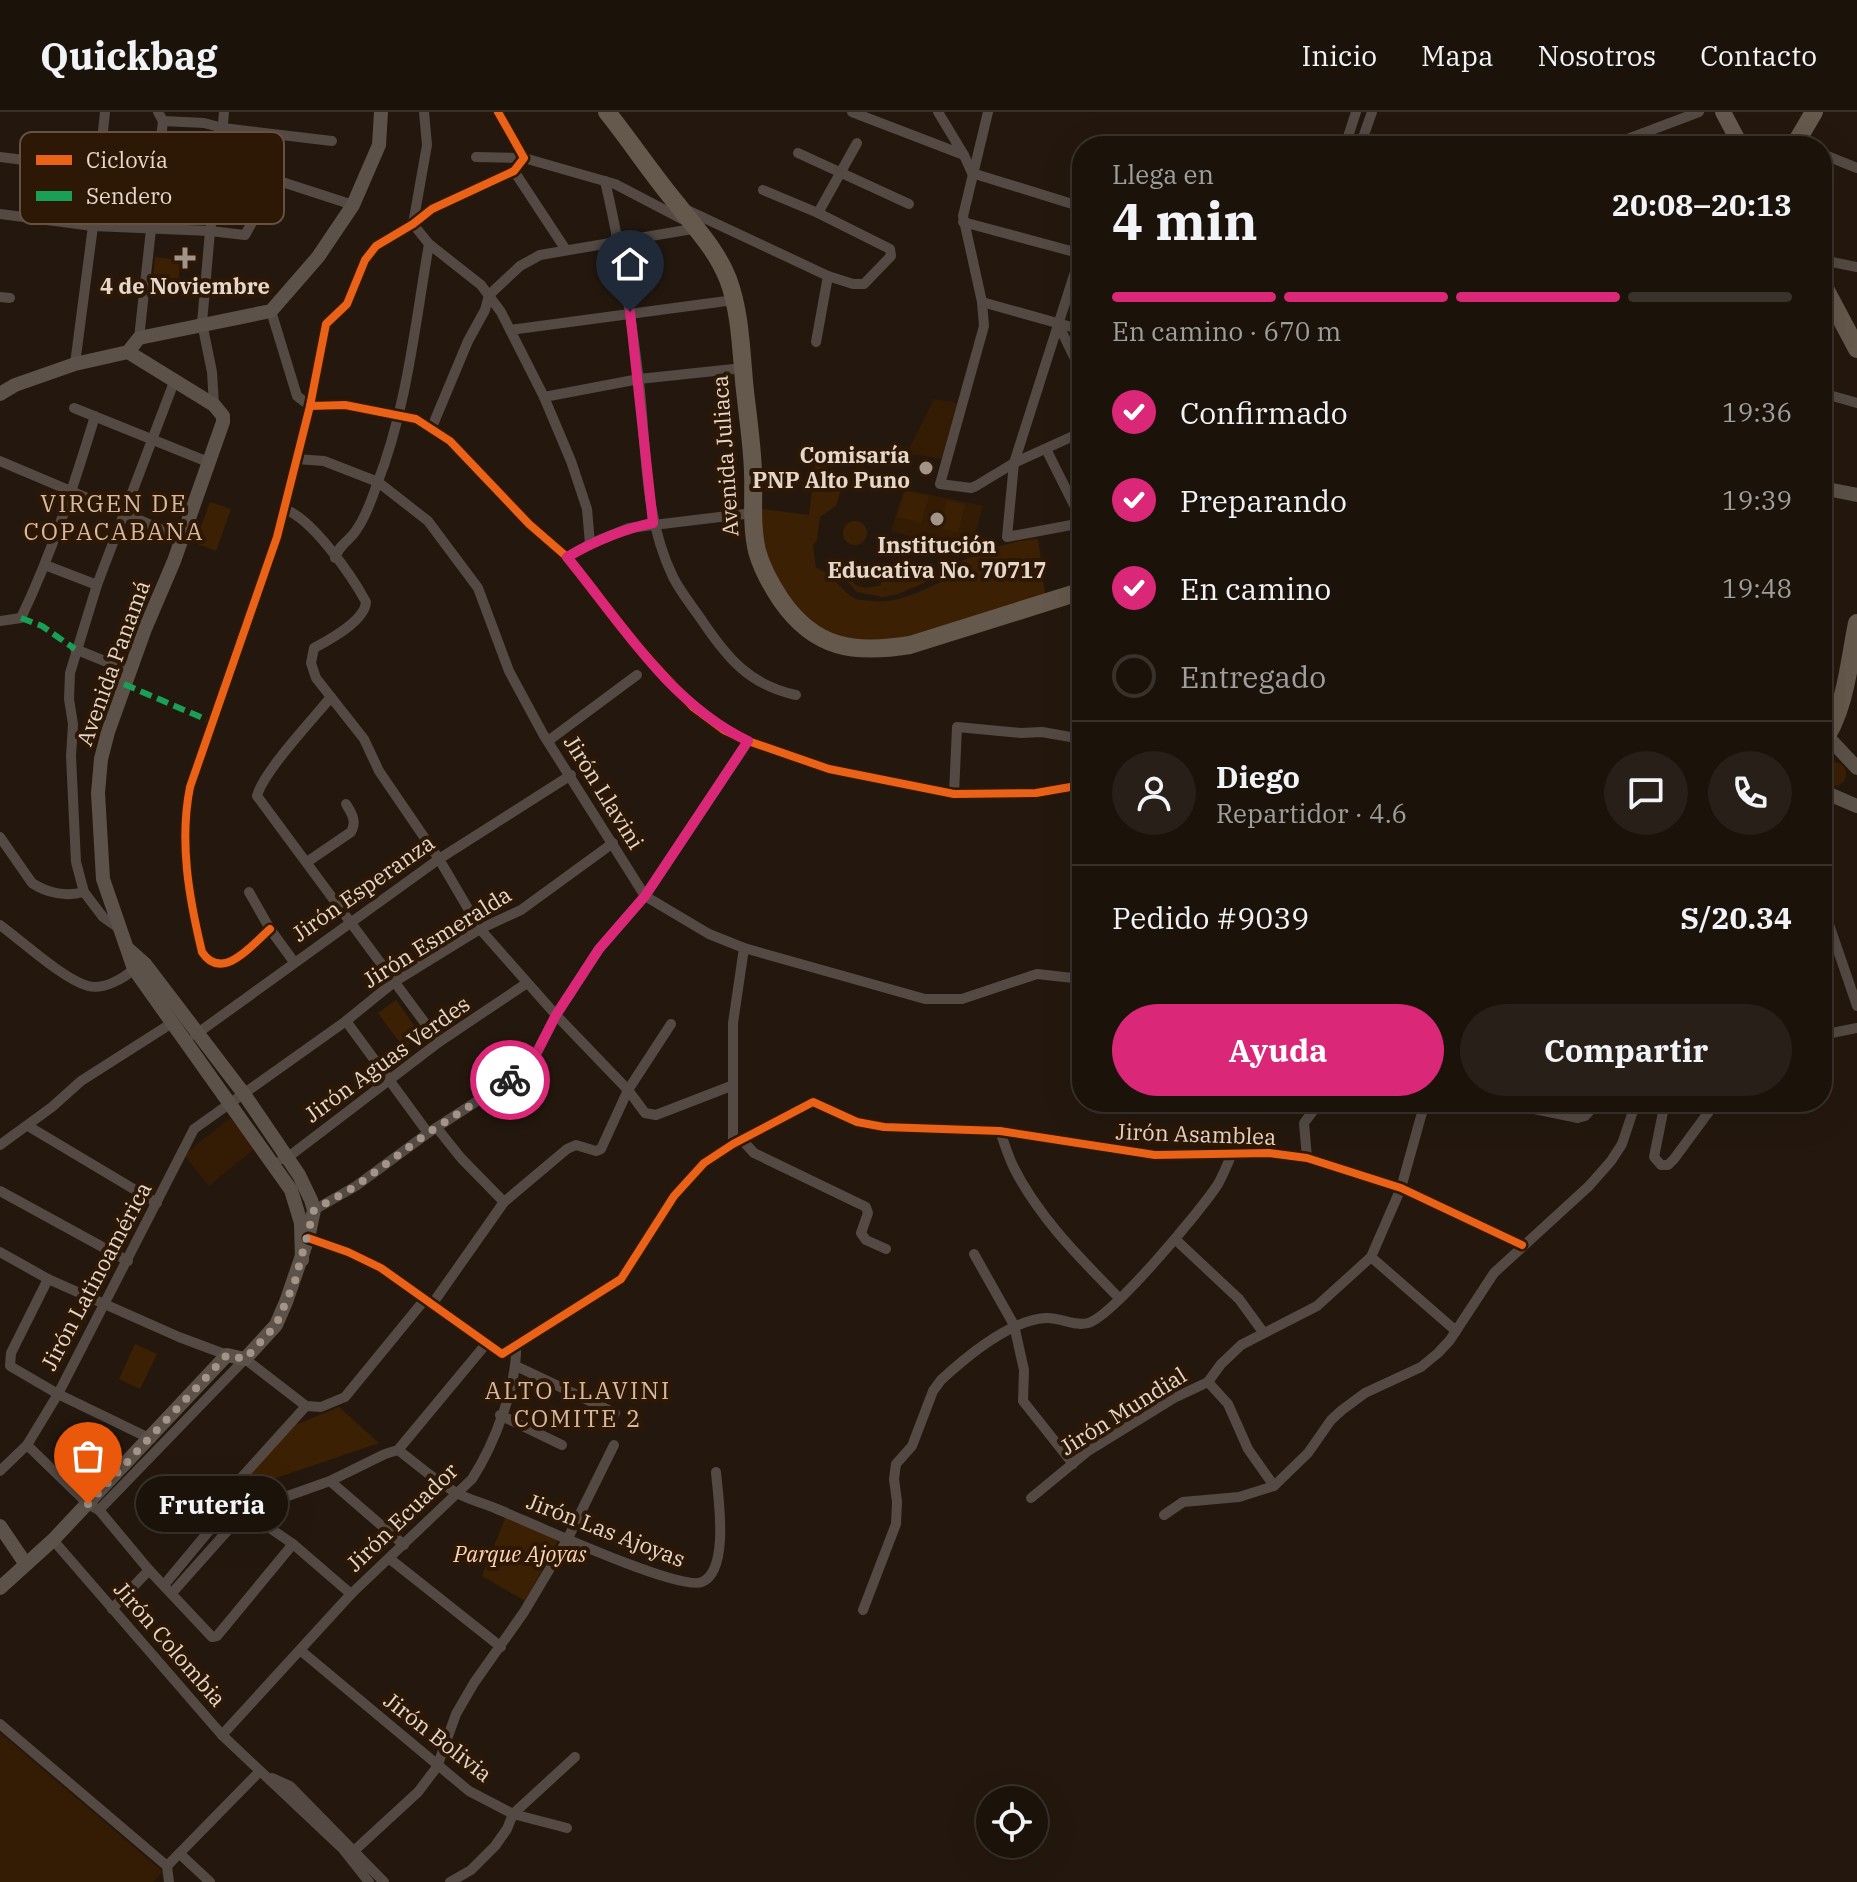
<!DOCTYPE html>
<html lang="es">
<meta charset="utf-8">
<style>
:root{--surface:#1b120a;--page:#282018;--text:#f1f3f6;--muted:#a09e9c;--line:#39322b;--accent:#db2777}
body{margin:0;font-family:"IBM Plex Serif",serif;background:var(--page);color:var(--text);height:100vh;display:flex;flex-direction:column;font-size:30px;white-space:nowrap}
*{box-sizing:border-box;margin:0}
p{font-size:26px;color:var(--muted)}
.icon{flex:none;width:44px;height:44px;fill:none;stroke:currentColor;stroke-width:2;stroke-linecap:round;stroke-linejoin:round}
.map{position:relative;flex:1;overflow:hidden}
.drawer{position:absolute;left:1072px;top:24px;width:760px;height:976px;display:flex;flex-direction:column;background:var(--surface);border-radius:32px;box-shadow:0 8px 32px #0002,0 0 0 2px var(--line)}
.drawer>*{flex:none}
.buttons{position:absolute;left:976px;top:1674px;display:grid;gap:16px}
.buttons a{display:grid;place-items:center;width:72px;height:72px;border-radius:50%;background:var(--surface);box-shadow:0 8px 32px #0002,0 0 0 2px var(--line);font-size:40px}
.pin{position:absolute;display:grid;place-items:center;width:68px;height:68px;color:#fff;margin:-82px -34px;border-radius:50% 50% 50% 0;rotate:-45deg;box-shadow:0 0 8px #0007}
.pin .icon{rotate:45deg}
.courier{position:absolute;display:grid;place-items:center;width:80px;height:80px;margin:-40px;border:6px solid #db2777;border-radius:50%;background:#fff;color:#222;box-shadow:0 2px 10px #0007}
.bubble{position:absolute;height:56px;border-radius:28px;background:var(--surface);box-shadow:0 8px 32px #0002,0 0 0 2px var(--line);font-size:26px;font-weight:800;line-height:56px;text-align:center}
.overview em{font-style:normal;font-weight:800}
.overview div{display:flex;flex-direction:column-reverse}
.overview{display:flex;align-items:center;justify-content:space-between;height:136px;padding:0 40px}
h1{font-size:52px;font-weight:800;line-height:60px}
.bar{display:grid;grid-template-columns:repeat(4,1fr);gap:12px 8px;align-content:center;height:96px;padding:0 40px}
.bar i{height:10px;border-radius:6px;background:var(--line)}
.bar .current{background:var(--accent)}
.bar p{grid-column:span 4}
.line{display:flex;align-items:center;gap:20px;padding:0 40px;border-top:2px solid var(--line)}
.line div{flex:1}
.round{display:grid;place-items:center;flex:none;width:84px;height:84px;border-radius:42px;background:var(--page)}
ol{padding:0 40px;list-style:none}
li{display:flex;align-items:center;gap:24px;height:88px}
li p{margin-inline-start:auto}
li .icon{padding:8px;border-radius:50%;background:var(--accent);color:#fff;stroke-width:4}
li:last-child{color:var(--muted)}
li i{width:44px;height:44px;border:4px solid var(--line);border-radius:50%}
.button{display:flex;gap:16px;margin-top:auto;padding:16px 40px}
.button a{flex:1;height:92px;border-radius:48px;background:var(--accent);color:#fff;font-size:32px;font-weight:800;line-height:92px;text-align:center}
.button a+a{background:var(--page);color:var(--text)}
header{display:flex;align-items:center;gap:48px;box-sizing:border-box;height:112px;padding:0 40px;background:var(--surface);border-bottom:2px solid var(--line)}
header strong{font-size:38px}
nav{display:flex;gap:44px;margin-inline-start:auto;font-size:28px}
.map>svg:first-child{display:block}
.built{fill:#341b04}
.green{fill:#3c2004}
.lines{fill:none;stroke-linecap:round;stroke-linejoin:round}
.street{stroke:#544a43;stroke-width:10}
.secondary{stroke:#5d5249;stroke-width:14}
.primary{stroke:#65594f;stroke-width:16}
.highway{stroke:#65584c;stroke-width:18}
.quiet{stroke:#1a9f57;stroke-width:6;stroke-dasharray:12 6;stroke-linecap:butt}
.cycleway-casing{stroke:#2d1705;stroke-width:13}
.cycleway{stroke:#ea6118;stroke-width:8}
.done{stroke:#a29489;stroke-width:8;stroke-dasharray:0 14.4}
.route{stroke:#db2777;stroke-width:10}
.poi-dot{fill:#a29489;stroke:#2d1705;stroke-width:3}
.labels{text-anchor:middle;stroke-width:8;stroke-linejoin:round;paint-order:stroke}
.poi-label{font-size:22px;font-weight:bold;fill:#e6d7cb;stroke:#2d1705}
.street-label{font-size:22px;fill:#e6d7cb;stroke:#2d1705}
.park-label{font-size:22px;font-style:italic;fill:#fdd5b6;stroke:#2d1705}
.neighbourhood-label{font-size:24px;letter-spacing:2px;fill:#d7b9a2;stroke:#2d1705}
.key{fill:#2d1705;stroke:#645140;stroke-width:2}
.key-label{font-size:22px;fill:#e6d7cb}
</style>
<header>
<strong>Quickbag</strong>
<nav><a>Inicio</a><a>Mapa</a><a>Nosotros</a><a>Contacto</a></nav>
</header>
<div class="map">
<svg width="1857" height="1770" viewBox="0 0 1857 1770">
<rect width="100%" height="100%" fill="#24180e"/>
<g class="built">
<path d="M934,287L957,291L942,347L907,341Z"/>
<path d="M904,377L983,394L972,433L959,438L891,419Z"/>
<path d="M230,1006L255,1036L209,1074L184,1043Z"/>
<path d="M0,1621L162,1759L161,1762L153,1770H0Z"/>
</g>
<g class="green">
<path d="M155,145L181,148L178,169L153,166Z"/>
<path d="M816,348L826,350L832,371L842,374L836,394L820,405L817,428L813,433L816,456C833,461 840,478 854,486C860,489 867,488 873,489C898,492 920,479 943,469L944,457C972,444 1007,428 1038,427L1046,490L893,531H856L811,513L772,468L755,396L809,403Z"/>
<path d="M905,379L929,384L921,411L897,405Z"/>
<path d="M947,388L965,393L958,421L940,416Z"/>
<path d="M210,390L231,397L216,439L195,431Z"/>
<circle cx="855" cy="421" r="12"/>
<path d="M847,460C853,478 866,477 881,473V470H898L899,468C912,467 923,464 936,466L898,482L883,485L857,480L844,466Z"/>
<circle cx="1834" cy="662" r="12"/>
<path d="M396,888L421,923L404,936L378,901Z"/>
<path d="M135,1232L157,1242L140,1277L119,1267Z"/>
<path d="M339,1295L379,1331L247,1376L242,1374L241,1370L293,1314Z"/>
<path d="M506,1404L560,1425L525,1489L482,1464Z"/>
</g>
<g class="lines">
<g class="street">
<path d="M158,0L163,9L204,11L223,16L332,29"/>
<path d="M424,0L427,33L413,112L429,132L481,173L501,200L544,285L571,349L587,397L590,432"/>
<path d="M852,0L964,43"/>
<path d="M938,0L964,43L972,61L1082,95"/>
<path d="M988,0L963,104L982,190L984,214L940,372L971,376L976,374L1014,351L1082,320"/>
<path d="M1345,34L1356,0"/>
<path d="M1360,34L1372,0"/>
<path d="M1609,34L1699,0"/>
<path d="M798,41L909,92"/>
<path d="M1822,42L1857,56"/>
<path d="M0,45L24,48L34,53L32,108"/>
<path d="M476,45L524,46L615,72L682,107"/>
<path d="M161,50L276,68L353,93"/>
<path d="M514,59L566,138"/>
<path d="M605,69C620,133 630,196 638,261C647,330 642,401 673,465C681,481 693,495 703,510C728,547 750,573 796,583"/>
<path d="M685,97L828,164L853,172H864L891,144L890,137L818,101L763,78"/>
<path d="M818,101L857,31"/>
<path d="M0,102L93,114L210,119L245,123L276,68"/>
<path d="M963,110L1082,142"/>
<path d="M1081,141L1014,351L1007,425L1082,411"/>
<path d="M1822,148L1857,155"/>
<path d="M0,185L10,186"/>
<path d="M982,190L1082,218"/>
<path d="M271,199L297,284L310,294"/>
<path d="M1059,214L1082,261"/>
<path d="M510,218L734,188"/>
<path d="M139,226L163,9"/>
<path d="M816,230L828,164"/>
<path d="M75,252L93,114L105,0"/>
<path d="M1822,281L1857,291"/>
<path d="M544,285L639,267L743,256"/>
<path d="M214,293L212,260L202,211L210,119L219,58L224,0"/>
<path d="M310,294L345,293L416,307L450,329L529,412L567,445L636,533L693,595L724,618L748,629L829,657L954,682L1036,681L1082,673"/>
<path d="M74,296L208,350"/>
<path d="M432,315L468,229L485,198L489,183L520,154L540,143L698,116"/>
<path d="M1046,337L1082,409"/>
<path d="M296,347L324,349L378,370L428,409L478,476L509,559L543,622L645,784L709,822L744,836L925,887H962L1037,862L1082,867"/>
<path d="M0,349L182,426"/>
<path d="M284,397C312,406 352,464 366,490C365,509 329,528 314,536L311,551L316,566L364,627L379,659L439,747L480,817L556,903L628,978L645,1001L656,1003L731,974"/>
<path d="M567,445L590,432L629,416L753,401"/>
<path d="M335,446C339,432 350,429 357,417C366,404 372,387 377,372C407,296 415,212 429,132"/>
<path d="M45,453L97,473"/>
<path d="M0,509L21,506C52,441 74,373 95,304"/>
<path d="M75,537L129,559"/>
<path d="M331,585C313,607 263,660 257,684L439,930"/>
<path d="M548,629L637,563"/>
<path d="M954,682L957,615L1021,621L1042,620L1082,627"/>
<path d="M0,725L32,771C47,781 66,785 84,780"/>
<path d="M307,750L351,720C357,709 352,702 346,692"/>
<path d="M249,780L270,817L294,850"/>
<path d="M1822,792L1857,894"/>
<path d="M0,813C22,829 63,867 88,874C103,878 123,867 134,857"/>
<path d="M120,817L103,805L84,780L76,750L71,644L73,612L69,587L70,561L97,473L174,270"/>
<path d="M270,817C253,832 222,871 202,840C189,786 179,730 190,675L277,425L310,294L326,212L347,192L365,148L376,134L413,112L432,97L514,59L524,46L498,0"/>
<path d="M346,909L428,1021"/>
<path d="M195,923L439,747L571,663"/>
<path d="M1822,923L1857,916"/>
<path d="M1501,990L1578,1006L1585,1004L1598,990"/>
<path d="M1665,990L1654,1045L1661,1053H1668L1674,1047L1716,990"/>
<path d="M28,1014L157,1091"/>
<path d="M437,1016L461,1046L504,1090"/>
<path d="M1000,1019C1004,1031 1008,1043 1013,1054C1038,1105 1081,1147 1120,1187"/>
<path d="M742,1028L754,1041L866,1095L868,1101L861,1121L866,1128L886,1137"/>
<path d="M733,1032V911L744,836"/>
<path d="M0,1033L52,995L81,969L172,911"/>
<path d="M1307,1046L1304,1011L1320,990"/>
<path d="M282,1047L287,1046L439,930L527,871"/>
<path d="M0,1079L128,1149"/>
<path d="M314,1098L356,1074L428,1021L522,960L534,946L556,903L599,837L645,784L748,629"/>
<path d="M308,1126L348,1140L381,1156L502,1242L621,1167L674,1084L704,1051L733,1032L813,990L857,1010L884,1015L1000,1019L1155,1043L1269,1041L1307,1046L1401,1076L1522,1133"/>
<path d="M1176,1128L1239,1187L1263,1220"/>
<path d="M0,1140L48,1167L179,1225L227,1243"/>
<path d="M974,1142L1014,1213L1024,1258L1023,1289L1073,1352"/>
<path d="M1371,1145L1456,1219"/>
<path d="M48,1167L11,1241L10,1254L58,1282L151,1327"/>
<path d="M433,1191L504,1090L567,1037L576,1033L596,1039L601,1037L628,978L671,912"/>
<path d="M516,1254L615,1301"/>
<path d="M1208,1270L1228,1292L1248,1337L1274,1374"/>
<path d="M306,1294L241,1366L234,1379L245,1399L293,1432L351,1482"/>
<path d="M500,1303L562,1333"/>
<path d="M27,1333L88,1392L99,1398L149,1458L212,1525L217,1524L293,1432"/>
<path d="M398,1338C417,1352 436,1370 457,1381C469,1388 484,1391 497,1397C527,1409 679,1480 702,1470C730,1458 718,1384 716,1360"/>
<path d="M0,1359L27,1333L58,1282L194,1017L346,909L394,870L480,817L521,798L613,731"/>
<path d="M330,1369L404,1433"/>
<path d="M1031,1386L1088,1339L1174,1286L1208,1270L1221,1252L1241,1233L1317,1194L1371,1145L1401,1076L1425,990"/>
<path d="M99,1398L245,1247L306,1294L321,1295L345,1285L426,1186"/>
<path d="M1164,1403L1183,1390L1239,1385L1274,1374L1308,1341L1331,1308L1342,1298L1365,1281L1421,1255L1438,1241L1450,1228L1494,1161L1589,1074L1611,1049L1622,1032L1636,990"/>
<path d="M53,1428L222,1623L342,1736L369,1770"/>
<path d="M390,1447L501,1535"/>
<path d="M164,1473L238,1384"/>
<path d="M172,1481L245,1399L330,1369L385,1342L398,1338L486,1232"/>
<path d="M112,1497L149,1458"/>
<path d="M863,1498L896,1412L897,1390L894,1367L896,1352L912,1334L933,1279L941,1268C967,1244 1011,1208 1046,1206C1060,1205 1074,1215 1088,1211C1112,1205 1203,1096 1218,1072C1223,1063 1227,1053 1231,1044"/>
<path d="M300,1538L469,1679L513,1702L567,1716"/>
<path d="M0,1612L167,1754"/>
<path d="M222,1623L351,1482L472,1367C494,1333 518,1272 516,1231"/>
<path d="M272,1666L290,1674L384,1770"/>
<path d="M355,1738L418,1680L437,1655L456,1602L474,1571L524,1500L567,1428L614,1333"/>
<path d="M180,1742L210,1770"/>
<path d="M167,1754L260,1659"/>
<path d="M167,1754L169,1770"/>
<path d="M450,1770L471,1758L495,1734L507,1717L513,1702L575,1645"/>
</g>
<g class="secondary">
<path d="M128,240L214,293L223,304V310L174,449L145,517L108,620L101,647L98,681L103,767L134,857L291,1078L301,1111L302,1148"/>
<path d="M0,282L15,273L75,252L128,240L139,226L271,199L318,145L353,93L379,33L381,0"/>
<path d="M1822,376L1857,383"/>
<path d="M1827,624L1857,656"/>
<path d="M1822,679L1857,694"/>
<path d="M0,1414L25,1451"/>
<path d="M0,1476L53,1428L227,1243L245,1247L276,1213L286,1190L308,1126L314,1098L311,1088L299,1063L244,982L145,852L128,837"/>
</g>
<path class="primary" d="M1723,0L1741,34"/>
<g class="highway">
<path d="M607,0C631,30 652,62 677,92C696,117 716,137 728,167C740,199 741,236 744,269C747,300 752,330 753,360C754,387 751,413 757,439C762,457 771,473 781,488C815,537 854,542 910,533L1082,479"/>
<path d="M1794,34L1814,0"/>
<path d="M1822,171L1857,237"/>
<path d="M1822,631C1846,598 1849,549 1857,511"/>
</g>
<g class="quiet">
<path d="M21,506L42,514L75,537"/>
<path d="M124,572L212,610"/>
</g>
<defs>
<g id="cycleway">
<path d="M310,294L345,293L416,307L450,329L529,412L567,445L636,533L693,595L724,618L748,629L829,657L954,682L1036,681L1082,673"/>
<path d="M270,817C253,832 222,871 202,840C189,786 179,730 190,675L277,425L310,294L326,212L347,192L365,148L376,134L413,112L432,97L514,59L524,46L498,0"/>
<path d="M308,1126L348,1140L381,1156L502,1242L621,1167L674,1084L704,1051L733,1032L813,990L857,1010L884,1015L1000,1019L1155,1043L1269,1041L1307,1046L1401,1076L1522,1133"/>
</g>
</defs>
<use href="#cycleway" class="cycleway-casing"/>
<use href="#cycleway" class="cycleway"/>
</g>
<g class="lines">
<path class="done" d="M88,1392L227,1243L245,1247L276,1213L295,1169L314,1098L356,1074L428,1021L510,968"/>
<path class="route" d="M510,968L534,946L556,903L599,837L645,784L748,629C669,591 621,511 567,445C595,429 622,417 653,411L630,200"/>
</g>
<g class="poi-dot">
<path d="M181 134h8v8h8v8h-8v8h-8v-8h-8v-8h8z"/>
<circle cx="926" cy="356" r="8"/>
<circle cx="937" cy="407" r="8"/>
</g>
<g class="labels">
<g class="poi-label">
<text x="185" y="182">4 de Noviembre</text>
<text x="910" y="351" text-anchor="end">Comisaría<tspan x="910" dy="25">PNP Alto Puno</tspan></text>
<text x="937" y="441">Institución<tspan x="937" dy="25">Educativa No. 70717</tspan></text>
</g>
<g class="street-label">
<text transform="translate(725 344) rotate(-94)" y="8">Avenida Juliaca</text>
<text transform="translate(113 551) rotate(-70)" y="8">Avenida Panamá</text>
<text transform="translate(604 680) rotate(58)" y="8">Jirón Llavini</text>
<text transform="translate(363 776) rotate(-35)" y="8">Jirón Esperanza</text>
<text transform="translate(437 825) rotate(-32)" y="8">Jirón Esmeralda</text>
<text transform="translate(387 947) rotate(-36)" y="8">Jirón Aguas Verdes</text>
<text transform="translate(1196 1022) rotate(2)" y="8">Jirón Asamblea</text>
<text transform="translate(96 1164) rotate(-62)" y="8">Jirón Latinoamérica</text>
<text transform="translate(1123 1299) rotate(-32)" y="8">Jirón Mundial</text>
<text transform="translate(402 1405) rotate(-44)" y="8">Jirón Ecuador</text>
<text transform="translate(606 1418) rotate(21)" y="8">Jirón Las Ajoyas</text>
<text transform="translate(170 1532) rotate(49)" y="8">Jirón Colombia</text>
<text transform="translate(438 1625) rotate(38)" y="8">Jirón Bolivia</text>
</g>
<g class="park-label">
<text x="520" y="1450">Parque Ajoyas</text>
</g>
<g class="neighbourhood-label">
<text x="114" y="400">VIRGEN DE<tspan x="114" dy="28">COPACABANA</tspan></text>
<text x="578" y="1287">ALTO LLAVINI<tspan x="578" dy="28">COMITE 2</tspan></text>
</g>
</g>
<rect x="20" y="20" width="264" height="92" rx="12" class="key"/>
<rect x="36" y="43" width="36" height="10" fill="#ea6118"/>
<rect x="36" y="79" width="36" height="10" fill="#1a9f57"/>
<g class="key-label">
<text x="86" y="56">Ciclovía</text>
<text x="86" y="92">Sendero</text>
</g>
</svg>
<div class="buttons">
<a><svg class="icon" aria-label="locate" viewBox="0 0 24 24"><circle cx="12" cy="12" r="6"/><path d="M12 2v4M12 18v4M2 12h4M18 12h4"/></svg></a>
</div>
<div class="pin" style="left:88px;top:1392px;background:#ea580c"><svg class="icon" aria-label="bag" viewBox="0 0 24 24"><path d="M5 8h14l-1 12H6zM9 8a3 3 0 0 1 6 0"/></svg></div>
<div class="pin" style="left:630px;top:200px;background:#1f2937"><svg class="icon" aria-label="home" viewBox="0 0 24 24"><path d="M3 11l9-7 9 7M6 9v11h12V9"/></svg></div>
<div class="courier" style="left:510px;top:968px"><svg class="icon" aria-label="bike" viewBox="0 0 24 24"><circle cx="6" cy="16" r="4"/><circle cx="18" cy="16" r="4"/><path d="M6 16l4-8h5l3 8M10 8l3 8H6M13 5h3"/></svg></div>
<div class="bubble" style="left:136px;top:1364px;width:152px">Frutería</div>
<section class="drawer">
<div class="overview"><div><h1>4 min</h1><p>Llega en</p></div><em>20:08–20:13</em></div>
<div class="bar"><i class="current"></i><i class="current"></i><i class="current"></i><i></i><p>En camino · 670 m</p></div>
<ol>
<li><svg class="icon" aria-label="check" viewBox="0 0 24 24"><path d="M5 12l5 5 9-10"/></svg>Confirmado<p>19:36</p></li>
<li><svg class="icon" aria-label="check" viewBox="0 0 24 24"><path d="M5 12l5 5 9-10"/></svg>Preparando<p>19:39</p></li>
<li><svg class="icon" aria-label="check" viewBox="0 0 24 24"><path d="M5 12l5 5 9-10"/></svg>En camino<p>19:48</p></li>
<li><i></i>Entregado</li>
</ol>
<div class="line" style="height:144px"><a class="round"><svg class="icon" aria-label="person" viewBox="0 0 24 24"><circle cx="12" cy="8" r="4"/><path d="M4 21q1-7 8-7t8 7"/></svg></a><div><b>Diego</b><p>Repartidor · 4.6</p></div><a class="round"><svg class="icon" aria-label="chat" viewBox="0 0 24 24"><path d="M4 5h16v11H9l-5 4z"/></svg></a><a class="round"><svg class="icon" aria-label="phone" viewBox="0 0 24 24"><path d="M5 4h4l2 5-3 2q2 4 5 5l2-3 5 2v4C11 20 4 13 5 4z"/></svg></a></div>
<div class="line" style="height:104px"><div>Pedido #9039</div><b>S/20.34</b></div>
<div class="button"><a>Ayuda</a><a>Compartir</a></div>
</section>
</div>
